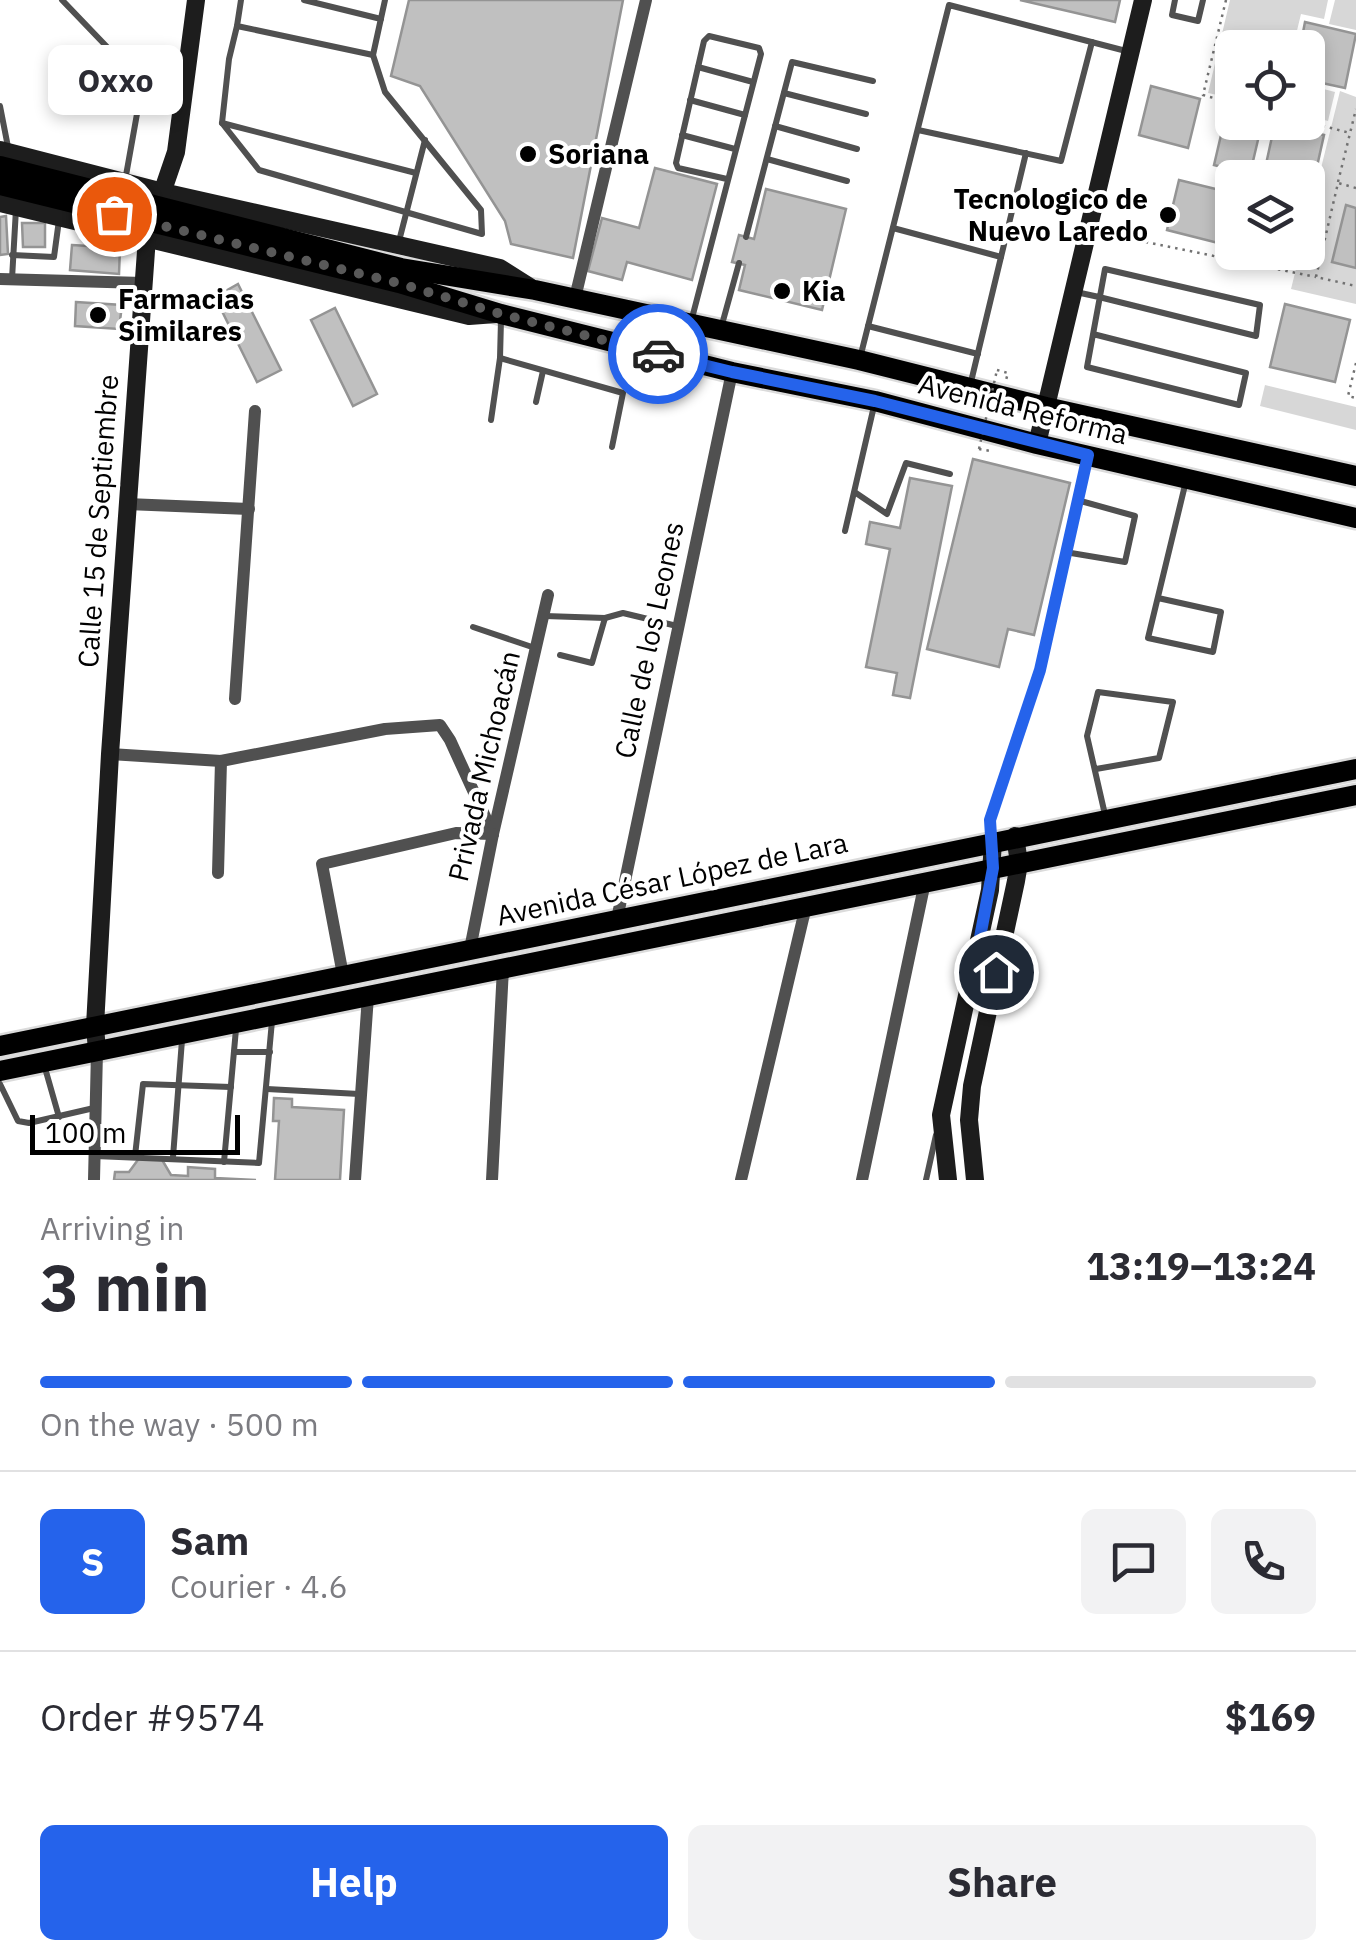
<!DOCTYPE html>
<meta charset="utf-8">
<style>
:root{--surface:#fff;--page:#f2f2f3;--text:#2b2b33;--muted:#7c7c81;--line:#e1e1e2;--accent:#2563eb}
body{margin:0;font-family:"IBM Plex Sans",sans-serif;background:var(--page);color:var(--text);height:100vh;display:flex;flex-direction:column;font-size:38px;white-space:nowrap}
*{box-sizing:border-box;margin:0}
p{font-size:32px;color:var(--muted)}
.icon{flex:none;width:55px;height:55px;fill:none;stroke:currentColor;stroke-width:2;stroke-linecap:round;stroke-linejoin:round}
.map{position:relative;height:1180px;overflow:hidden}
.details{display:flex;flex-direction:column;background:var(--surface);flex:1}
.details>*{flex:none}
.controls{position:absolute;left:1215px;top:30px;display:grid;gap:20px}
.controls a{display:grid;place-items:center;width:110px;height:110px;border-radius:15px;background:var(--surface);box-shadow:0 5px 15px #0003;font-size:50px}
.scale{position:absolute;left:30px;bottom:25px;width:210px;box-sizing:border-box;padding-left:10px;border:5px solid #000;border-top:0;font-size:28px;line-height:35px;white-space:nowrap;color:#000;-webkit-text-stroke:8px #fff;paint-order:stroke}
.pin{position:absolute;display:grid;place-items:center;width:85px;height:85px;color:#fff;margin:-42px;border:5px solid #fff;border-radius:50%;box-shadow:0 2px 10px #0007}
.courier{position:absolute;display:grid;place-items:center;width:100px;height:100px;margin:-50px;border:8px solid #2563eb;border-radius:50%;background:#fff;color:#222;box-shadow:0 2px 12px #0007}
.bubble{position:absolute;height:70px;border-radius:15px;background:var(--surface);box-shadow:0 5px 15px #0003;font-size:32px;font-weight:700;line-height:70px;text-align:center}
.head em{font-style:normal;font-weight:700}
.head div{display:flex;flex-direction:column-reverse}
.head{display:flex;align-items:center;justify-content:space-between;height:170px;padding:0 40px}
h1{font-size:65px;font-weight:700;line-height:75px}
.bar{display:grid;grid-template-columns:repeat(4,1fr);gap:15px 10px;align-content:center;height:120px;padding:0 40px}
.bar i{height:12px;border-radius:8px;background:var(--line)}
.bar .active{background:var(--accent)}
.bar p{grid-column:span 4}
.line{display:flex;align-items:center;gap:25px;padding:0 40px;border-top:2px solid var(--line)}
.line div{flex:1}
.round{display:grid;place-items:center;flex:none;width:105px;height:105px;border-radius:15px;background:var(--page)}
.action{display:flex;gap:20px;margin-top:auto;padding:20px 40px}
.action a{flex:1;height:115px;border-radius:15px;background:var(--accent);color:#fff;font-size:40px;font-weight:700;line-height:115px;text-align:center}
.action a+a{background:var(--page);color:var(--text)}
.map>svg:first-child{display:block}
.green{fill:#d7d7d7}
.building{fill:#c0c0c0;stroke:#949494;stroke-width:2.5}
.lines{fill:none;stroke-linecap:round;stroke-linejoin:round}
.primary-casing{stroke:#dbdbdb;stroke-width:25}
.path{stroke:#727272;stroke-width:2.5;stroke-dasharray:2.5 5;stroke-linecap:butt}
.lane{stroke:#505050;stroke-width:6}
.street{stroke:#505050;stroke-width:12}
.secondary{stroke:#1d1d1d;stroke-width:18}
.primary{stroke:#000;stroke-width:20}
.path-bridge{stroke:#727272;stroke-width:2.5;stroke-dasharray:2.5 5;stroke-linecap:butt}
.done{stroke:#595959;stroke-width:10;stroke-dasharray:0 18}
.route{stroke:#2563eb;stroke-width:12}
.poi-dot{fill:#000;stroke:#fff;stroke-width:4}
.labels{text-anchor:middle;stroke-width:8;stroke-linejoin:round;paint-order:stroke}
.poi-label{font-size:28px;font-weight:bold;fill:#000;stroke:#fff;text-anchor:start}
.street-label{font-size:28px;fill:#000;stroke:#fff}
</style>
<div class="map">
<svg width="1356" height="1180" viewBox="0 0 1356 1180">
<rect width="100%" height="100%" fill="#fff"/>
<g class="green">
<path d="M1230,0H1328L1324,19L1301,14L1293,47L1232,48V98L1208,93Z"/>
<path d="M1335,0H1356V30L1329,24Z"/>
<path d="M1308,85L1335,92L1328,121L1308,116Z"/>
<path d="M1340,91L1356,97V304L1291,289L1300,253L1308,252V221Z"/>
<path d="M1265,385L1356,407V430L1260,406Z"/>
</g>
<g class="building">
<path d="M409,0H623L573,258L511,244L505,221L420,86L391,76Z"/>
<path d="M1020,0H1120L1115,22Z"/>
<path d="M1305,22L1356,34L1345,88L1308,80V48H1300Z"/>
<path d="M1151,86L1200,99L1188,148L1139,135Z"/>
<path d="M1225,118L1261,127L1250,174L1214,165Z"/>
<path d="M1275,123L1324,135L1308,207V178H1263Z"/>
<path d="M655,168L717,184L692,280L627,262L622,280L588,271L602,218L639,228Z"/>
<path d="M1179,180L1232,193V218L1226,245L1167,230Z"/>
<path d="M766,189L846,209L822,310L739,290L745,265L732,262L739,235L754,239Z"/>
<path d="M1346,205L1356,208V268L1332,262Z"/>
<path d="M6,216L8,254L0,255V217Z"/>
<path d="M22,223H45V247H23Z"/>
<path d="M72,245L120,248L119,274L70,270Z"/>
<path d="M238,284L281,370L257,382L215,297Z"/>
<path d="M76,302L122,305L119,329L75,326Z"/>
<path d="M1285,304L1350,320L1335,382L1270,367Z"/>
<path d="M335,308L377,394L353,406L311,320Z"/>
<path d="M973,459L1070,483L1034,635L1008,629L999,667L927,649Z"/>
<path d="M910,478L952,486L910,698L893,695L897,673L866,667L890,549L866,544L870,522L900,528Z"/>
<path d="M274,1098L292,1099V1107L344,1110L340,1180H275L279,1121H273Z"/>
<path d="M140,1157L161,1158L171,1175L188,1176V1167L215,1169V1178L256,1180H114L115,1172H129Z"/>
</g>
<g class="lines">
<defs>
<g id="primary">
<path d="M0,166L401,268L535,290L859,360L1046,407L1356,476"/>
<path d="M0,185L399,283L501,314L732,372L875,401L1037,444L1356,518"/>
<path d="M0,1046L1356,769"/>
<path d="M0,1071L1356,795"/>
</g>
</defs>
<use href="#primary" class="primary-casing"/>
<g class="path">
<path d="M1226,0L1203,95L1232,103"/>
<path d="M1308,122L1350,133"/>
<path d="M1338,182L1356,109"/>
<path d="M1356,188L1338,183L1316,277L1356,286"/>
<path d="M1131,239L1316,277"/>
<path d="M1356,363L1348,396L1356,398"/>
<path d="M997,370L1008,373L1006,380"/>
<path d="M979,449L991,451"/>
</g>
<g class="lane">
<path d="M62,0L109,49L145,69L125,181"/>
<path d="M241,0L237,26L373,55"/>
<path d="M304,0L381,19"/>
<path d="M385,0L373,55L385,92L481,210L482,234L259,170L222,123L416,173"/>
<path d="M1175,0L1172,15L1198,21L1203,0"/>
<path d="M698,67L753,82"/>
<path d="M145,69L184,66"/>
<path d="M784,93L866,114"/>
<path d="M690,100L745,115"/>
<path d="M0,106L8,147"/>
<path d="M222,123L229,59L237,26"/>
<path d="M775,126L857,149"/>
<path d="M918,130L1061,161L1092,42"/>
<path d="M682,135L735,149"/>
<path d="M767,159L847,181"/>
<path d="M893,228L1001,257"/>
<path d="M746,237L792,62L873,81"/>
<path d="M398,245L425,140"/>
<path d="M12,255L54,257L59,220"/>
<path d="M12,279L16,209"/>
<path d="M1076,292L1099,297L1256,336L1260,305L1105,269L1087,367L1239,405L1246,373L1093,334"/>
<path d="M691,322L761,54L759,48L709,36L704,41L676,163L678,168L727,179"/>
<path d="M868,326L978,354"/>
<path d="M721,328L739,263"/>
<path d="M500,358L623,393L612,447"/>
<path d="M860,358L949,5L1126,51"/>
<path d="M970,386L1026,153"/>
<path d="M536,402L543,371"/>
<path d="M491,420L500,358L501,320"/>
<path d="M856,493L887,514L906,463L950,474"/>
<path d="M845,531L874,406"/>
<path d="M1065,552L1125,562L1135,516L1077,500"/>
<path d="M1158,598L1221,612L1213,652L1148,638L1186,481"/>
<path d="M545,616L605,618L623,613L677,626"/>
<path d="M473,627L535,648"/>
<path d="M560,655L592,663L605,618"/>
<path d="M1096,769L1159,758L1173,702L1098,692L1087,736L1106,819"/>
<path d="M993,840L991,819L1031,700L1086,461"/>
<path d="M234,1052H270"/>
<path d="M45,1068L59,1117"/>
<path d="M0,1084L18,1121L29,1123L94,1108"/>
<path d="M267,1089L359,1094"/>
<path d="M95,1156L259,1163L272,1021"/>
<path d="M135,1156L143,1084L231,1087"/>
<path d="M173,1157L182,1040"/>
<path d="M224,1162L236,1029"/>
<path d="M926,1180L936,1135"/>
</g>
<g class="street">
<path d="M0,279L143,283"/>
<path d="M575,298L646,0"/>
<path d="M127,504L249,509"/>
<path d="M235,699L255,411"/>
<path d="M110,754L221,761L385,729L440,725L450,740L493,834"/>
<path d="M218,873L221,761"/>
<path d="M617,919L732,372"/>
<path d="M470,949L493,834L548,595"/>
<path d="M343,975L322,864L456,833L493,834"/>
<path d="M94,1180L97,1051"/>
<path d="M355,1180L368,996"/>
<path d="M492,1180L503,968"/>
<path d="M741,1180L806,906"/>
<path d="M862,1180L925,882"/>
</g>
<g class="secondary">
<path d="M0,150L163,192L500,268L530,287"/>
<path d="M0,203L469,316L496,314"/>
<path d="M1037,444L1143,0"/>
<path d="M97,1051L95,1026L110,754L147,237L176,152L196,0"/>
<path d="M948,1180L941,1115L990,890L993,841"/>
<path d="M975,1180L969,1120L972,1086L1016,881L1019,863L1015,836"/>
</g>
<use href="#primary" class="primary"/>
<path class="path-bridge" d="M979,449L997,370"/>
</g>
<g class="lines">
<path class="done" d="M114,214L398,283L501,314L658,354"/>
<path class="route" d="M658,354L732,372L875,401L1088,455L1040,670L990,820L993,868L969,996L990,1002L996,972"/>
</g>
<g class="poi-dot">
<circle cx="528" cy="154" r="10"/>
<circle cx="1168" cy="215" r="10"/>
<circle cx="782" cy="291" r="10"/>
<circle cx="98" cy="315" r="10"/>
</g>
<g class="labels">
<g class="poi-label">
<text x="548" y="164">Soriana</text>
<text x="1148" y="209" text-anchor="end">Tecnologico de<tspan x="1148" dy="32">Nuevo Laredo</tspan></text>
<text x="802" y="301">Kia</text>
<text x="118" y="309">Farmacias<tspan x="118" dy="32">Similares</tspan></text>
</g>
<g class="street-label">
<text transform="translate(1023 409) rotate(14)" y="10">Avenida Reforma</text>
<text transform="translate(98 521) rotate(-86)" y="10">Calle 15 de Septiembre</text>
<text transform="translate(649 640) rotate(-78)" y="10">Calle de los Leones</text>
<text transform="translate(484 766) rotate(-77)" y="10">Privada Michoacán</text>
<text transform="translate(672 879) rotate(-12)" y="10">Avenida César López de Lara</text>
</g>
</g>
</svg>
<div class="controls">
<a><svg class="icon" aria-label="locate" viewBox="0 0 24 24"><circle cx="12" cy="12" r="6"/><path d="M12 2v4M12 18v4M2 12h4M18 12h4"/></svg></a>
<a><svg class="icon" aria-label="layers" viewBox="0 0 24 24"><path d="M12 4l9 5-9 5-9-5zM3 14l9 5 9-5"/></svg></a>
</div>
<div class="scale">100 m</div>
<div class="pin" style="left:114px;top:214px;background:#ea580c"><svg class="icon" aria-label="bag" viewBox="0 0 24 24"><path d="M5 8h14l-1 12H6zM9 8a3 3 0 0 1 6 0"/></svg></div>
<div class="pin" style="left:996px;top:972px;background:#1f2937"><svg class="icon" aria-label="home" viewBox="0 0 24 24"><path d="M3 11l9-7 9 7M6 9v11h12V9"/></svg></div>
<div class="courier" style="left:658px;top:354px"><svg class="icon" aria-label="car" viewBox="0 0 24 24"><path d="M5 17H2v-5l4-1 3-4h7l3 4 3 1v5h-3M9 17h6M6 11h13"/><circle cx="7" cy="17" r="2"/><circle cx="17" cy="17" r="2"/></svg></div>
<div class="bubble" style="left:48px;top:45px;width:135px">Oxxo</div>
</div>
<section class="details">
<div class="head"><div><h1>3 min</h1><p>Arriving in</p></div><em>13:19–13:24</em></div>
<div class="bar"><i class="active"></i><i class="active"></i><i class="active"></i><i></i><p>On the way · 500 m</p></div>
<div class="line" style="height:180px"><b class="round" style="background:var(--accent);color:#fff">S</b><div><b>Sam</b><p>Courier · 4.6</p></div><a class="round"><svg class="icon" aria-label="chat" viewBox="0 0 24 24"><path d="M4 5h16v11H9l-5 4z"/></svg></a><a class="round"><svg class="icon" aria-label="phone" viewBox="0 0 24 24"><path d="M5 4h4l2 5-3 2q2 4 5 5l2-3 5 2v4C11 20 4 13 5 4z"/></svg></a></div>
<div class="line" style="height:130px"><div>Order #9574</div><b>$169</b></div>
<div class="action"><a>Help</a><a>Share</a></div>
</section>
